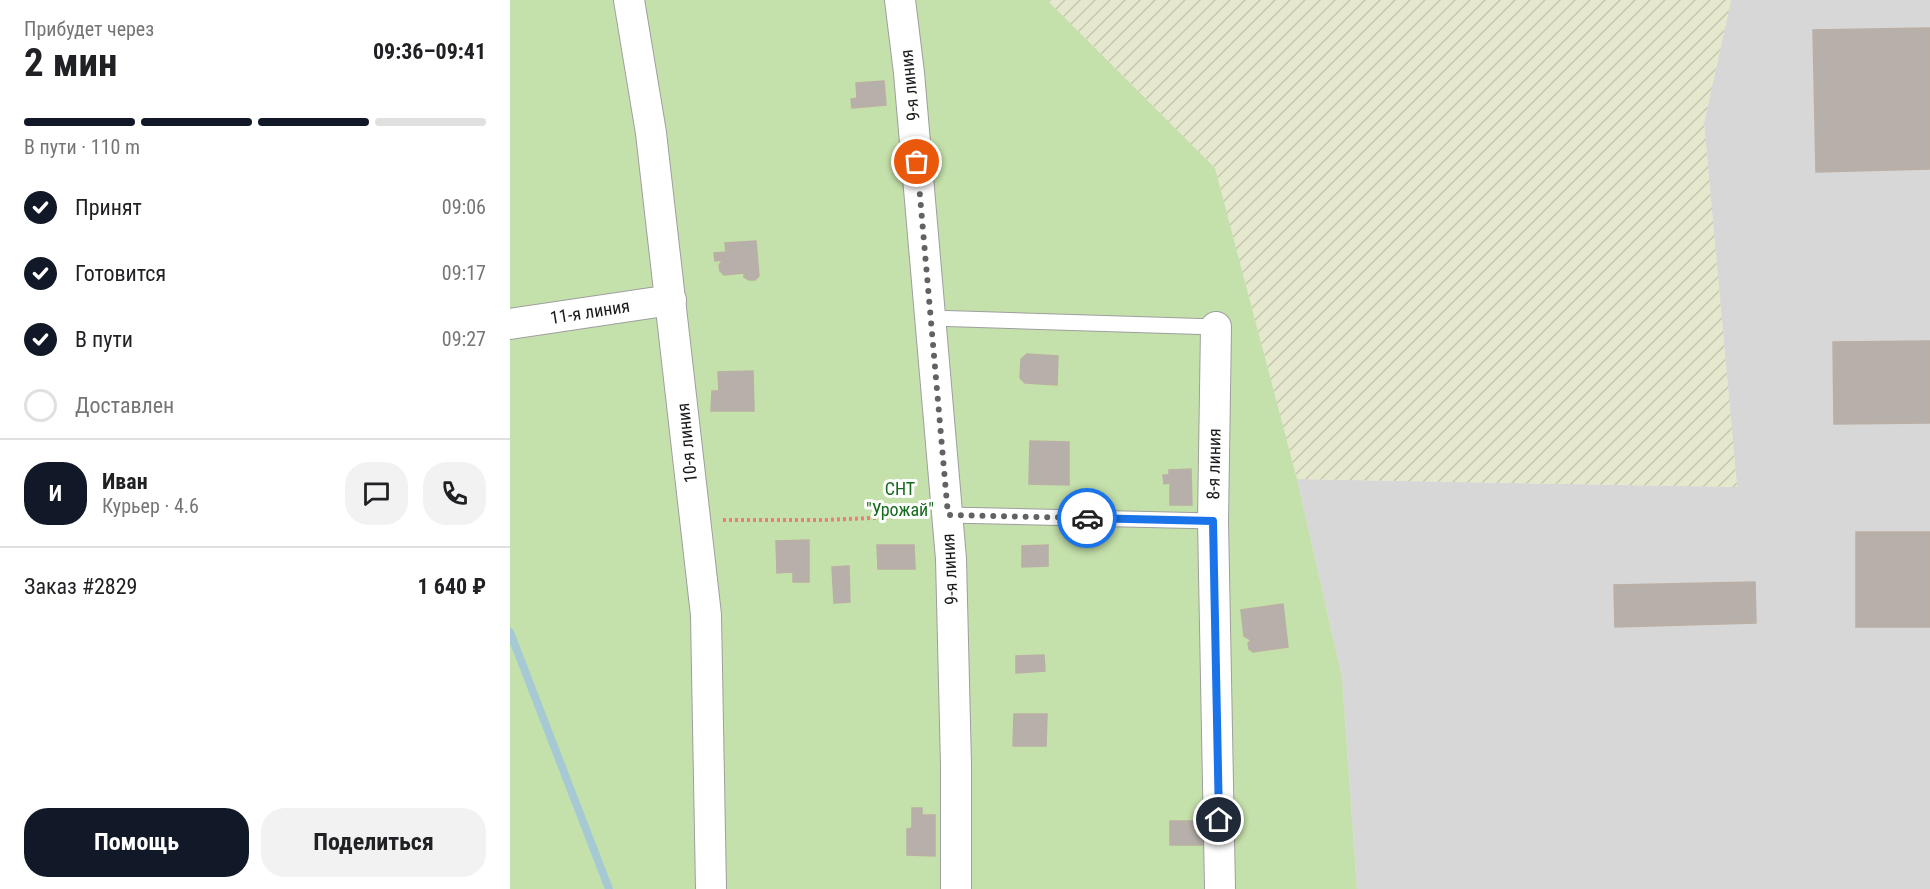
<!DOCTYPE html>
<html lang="ru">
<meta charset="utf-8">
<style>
:root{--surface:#fff;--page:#f2f2f2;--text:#202124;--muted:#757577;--line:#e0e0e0;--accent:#111827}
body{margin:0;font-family:"Roboto Condensed",sans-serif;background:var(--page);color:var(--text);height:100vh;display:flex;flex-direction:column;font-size:22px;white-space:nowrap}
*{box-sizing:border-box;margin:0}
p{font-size:20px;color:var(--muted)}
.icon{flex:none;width:33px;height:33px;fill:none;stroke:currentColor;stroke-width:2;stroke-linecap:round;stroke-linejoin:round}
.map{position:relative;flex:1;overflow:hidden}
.sheet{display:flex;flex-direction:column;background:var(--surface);width:510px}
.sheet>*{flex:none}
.pin{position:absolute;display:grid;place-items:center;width:51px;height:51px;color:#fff;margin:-26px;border:3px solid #fff;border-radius:50%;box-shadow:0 2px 6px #0007}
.courier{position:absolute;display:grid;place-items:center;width:60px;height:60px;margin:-30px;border:4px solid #1a73e8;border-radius:50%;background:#fff;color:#222;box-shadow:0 2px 8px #0007}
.overview em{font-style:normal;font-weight:700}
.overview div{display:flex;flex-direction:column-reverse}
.overview{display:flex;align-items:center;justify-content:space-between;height:102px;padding:0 24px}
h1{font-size:39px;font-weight:700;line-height:45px}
.bar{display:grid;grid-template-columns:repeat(4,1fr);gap:9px 6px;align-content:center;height:72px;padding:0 24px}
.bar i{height:8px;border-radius:4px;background:var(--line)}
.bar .selected{background:var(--accent)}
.bar p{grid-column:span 4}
.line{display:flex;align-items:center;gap:15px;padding:0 24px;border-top:2px solid var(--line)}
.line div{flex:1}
.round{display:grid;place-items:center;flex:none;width:63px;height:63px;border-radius:24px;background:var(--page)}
ol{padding:0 24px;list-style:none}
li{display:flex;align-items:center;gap:18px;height:66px}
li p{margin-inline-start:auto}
li .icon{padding:6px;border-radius:50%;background:var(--accent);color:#fff;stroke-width:4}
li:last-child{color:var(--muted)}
li i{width:33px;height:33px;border:3px solid var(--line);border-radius:50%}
.primary-button{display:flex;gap:12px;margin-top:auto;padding:12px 24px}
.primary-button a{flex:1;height:69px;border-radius:24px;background:var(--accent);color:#fff;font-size:24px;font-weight:700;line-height:69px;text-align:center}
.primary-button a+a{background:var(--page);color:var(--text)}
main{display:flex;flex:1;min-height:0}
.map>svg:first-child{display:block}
.residential{fill:#d8d7d7}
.farmland{fill:url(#farmland-furrows)}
.garden{fill:#c5e1ab}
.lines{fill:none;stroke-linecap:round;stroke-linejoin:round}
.stream{stroke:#a5cad4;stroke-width:8}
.building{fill:#b7b0aa;stroke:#bbafa5;stroke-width:1.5}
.service-casing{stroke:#9e9e9e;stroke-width:17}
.minor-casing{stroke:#9e9e9e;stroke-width:32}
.path{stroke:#e98073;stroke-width:4;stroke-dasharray:3 3;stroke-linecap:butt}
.service{stroke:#fff;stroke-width:15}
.minor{stroke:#fff;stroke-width:30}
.done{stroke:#636260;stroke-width:6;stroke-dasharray:0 10.8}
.route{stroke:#1a73e8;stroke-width:8}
.labels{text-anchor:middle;stroke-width:6;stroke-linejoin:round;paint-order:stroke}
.street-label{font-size:18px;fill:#1a1a1a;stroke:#fff}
.park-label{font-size:18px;fill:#166b1d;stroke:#fff}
</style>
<main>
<section class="sheet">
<div class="overview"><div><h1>2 мин</h1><p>Прибудет через</p></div><em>09:36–09:41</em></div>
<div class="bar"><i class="selected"></i><i class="selected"></i><i class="selected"></i><i></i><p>В пути · 110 m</p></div>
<ol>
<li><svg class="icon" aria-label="check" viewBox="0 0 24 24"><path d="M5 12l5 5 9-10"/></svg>Принят<p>09:06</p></li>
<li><svg class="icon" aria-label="check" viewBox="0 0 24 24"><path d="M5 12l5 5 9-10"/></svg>Готовится<p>09:17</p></li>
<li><svg class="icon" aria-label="check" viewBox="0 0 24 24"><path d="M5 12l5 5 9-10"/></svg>В пути<p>09:27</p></li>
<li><i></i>Доставлен</li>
</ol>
<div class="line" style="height:108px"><b class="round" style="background:var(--accent);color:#fff">И</b><div><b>Иван</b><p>Курьер · 4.6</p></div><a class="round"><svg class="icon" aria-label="chat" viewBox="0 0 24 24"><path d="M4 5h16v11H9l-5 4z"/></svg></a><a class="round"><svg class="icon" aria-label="phone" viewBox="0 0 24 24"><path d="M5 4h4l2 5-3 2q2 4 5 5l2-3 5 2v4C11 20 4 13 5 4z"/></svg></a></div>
<div class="line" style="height:78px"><div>Заказ #2829</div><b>1 640 ₽</b></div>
<div class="primary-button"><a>Помощь</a><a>Поделиться</a></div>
</section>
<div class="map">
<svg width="1420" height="889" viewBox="0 0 1420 889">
<defs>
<pattern id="farmland-furrows" width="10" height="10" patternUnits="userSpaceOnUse" patternTransform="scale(1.5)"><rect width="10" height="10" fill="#e6e8cd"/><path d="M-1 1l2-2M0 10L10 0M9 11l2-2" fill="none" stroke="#c5c6af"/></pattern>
</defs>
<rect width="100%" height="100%" fill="#ebe8e1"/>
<path class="residential" d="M1221,0H1420V889H847L832,677L787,479L1227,487L1194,123Z"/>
<path class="farmland" d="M537,0H1221L1194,123L1227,487L787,479L705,168Z"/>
<path class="garden" d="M0,0H537L705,168L787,479L832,677L847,889H0Z"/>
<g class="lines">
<path class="stream" d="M0,632L99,889"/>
</g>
<g class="building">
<path d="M1420,28V169L1306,172L1303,30Z"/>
<path d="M374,81L376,105L342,108L341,99L347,98L346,83Z"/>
<path d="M246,241L249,276L245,280H239L234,277V273L214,275L210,271L209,265L213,260H216L205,261L204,253L216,252L215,243Z"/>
<path d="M1420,341V423L1324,424L1323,342Z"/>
<path d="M517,354L548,356L547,385L515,383L510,378L511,359Z"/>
<path d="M243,371L244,411H201L202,391H209L208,372Z"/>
<path d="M520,441L559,442V485L519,484Z"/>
<path d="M681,469L682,505H660V483L654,484L653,475H659V470Z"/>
<rect x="1346" y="532" width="74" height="95"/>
<path d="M299,540V582H283V572L267,573L266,541Z"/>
<path d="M367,545H404L405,569H368Z"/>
<path d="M538,545V566L512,567V546Z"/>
<path d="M339,566L340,602L324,603L322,567Z"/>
<path d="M1245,582L1246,623L1105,627L1104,585Z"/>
<path d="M773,604L778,647L743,652L739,649L738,643L741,640L734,636L731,610Z"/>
<path d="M534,655L535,671L506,673V656Z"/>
<path d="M504,714H537L536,746H503Z"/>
<path d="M402,808H412V815H425V856L397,855V829L402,828Z"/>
<path d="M660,821H690L696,825V845H660Z"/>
</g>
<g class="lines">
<defs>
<g id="service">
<path d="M421,318L706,327"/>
<path d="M438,515L703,521"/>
</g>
<g id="minor">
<path d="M119,0L141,133L196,615L201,889"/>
<path d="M390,0L399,73L441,559L446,765V889"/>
<path d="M0,324L161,300"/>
<path d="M706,327L703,521L710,889"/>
</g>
</defs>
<use href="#service" class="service-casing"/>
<use href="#minor" class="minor-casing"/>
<path class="path" d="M213,520H315L410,516"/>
<use href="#service" class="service"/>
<use href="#minor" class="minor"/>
</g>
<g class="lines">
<path class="done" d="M407,162L438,515L577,518"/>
<path class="route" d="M577,518L703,521L709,820"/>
</g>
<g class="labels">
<g class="street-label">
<text transform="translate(400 85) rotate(-96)" y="6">9-я линия</text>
<text transform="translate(80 312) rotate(-9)" y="6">11-я линия</text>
<text transform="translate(177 443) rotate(-96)" y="6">10-я линия</text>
<text transform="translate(704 464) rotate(-89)" y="6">8-я линия</text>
<text transform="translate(440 569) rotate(-93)" y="6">9-я линия</text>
</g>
<g class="park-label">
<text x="390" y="495">СНТ<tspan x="390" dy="21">"Урожай"</tspan></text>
</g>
</g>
</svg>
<div class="pin" style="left:407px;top:162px;background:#ea580c"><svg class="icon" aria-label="bag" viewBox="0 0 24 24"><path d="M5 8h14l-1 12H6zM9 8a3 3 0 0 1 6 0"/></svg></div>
<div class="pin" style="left:709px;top:820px;background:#1f2937"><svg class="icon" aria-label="home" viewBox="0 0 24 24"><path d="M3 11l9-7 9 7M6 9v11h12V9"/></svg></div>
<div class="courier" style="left:577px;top:518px"><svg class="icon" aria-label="car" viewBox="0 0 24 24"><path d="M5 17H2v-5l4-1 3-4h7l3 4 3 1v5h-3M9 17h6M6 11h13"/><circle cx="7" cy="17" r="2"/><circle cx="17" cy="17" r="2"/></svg></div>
</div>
</main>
